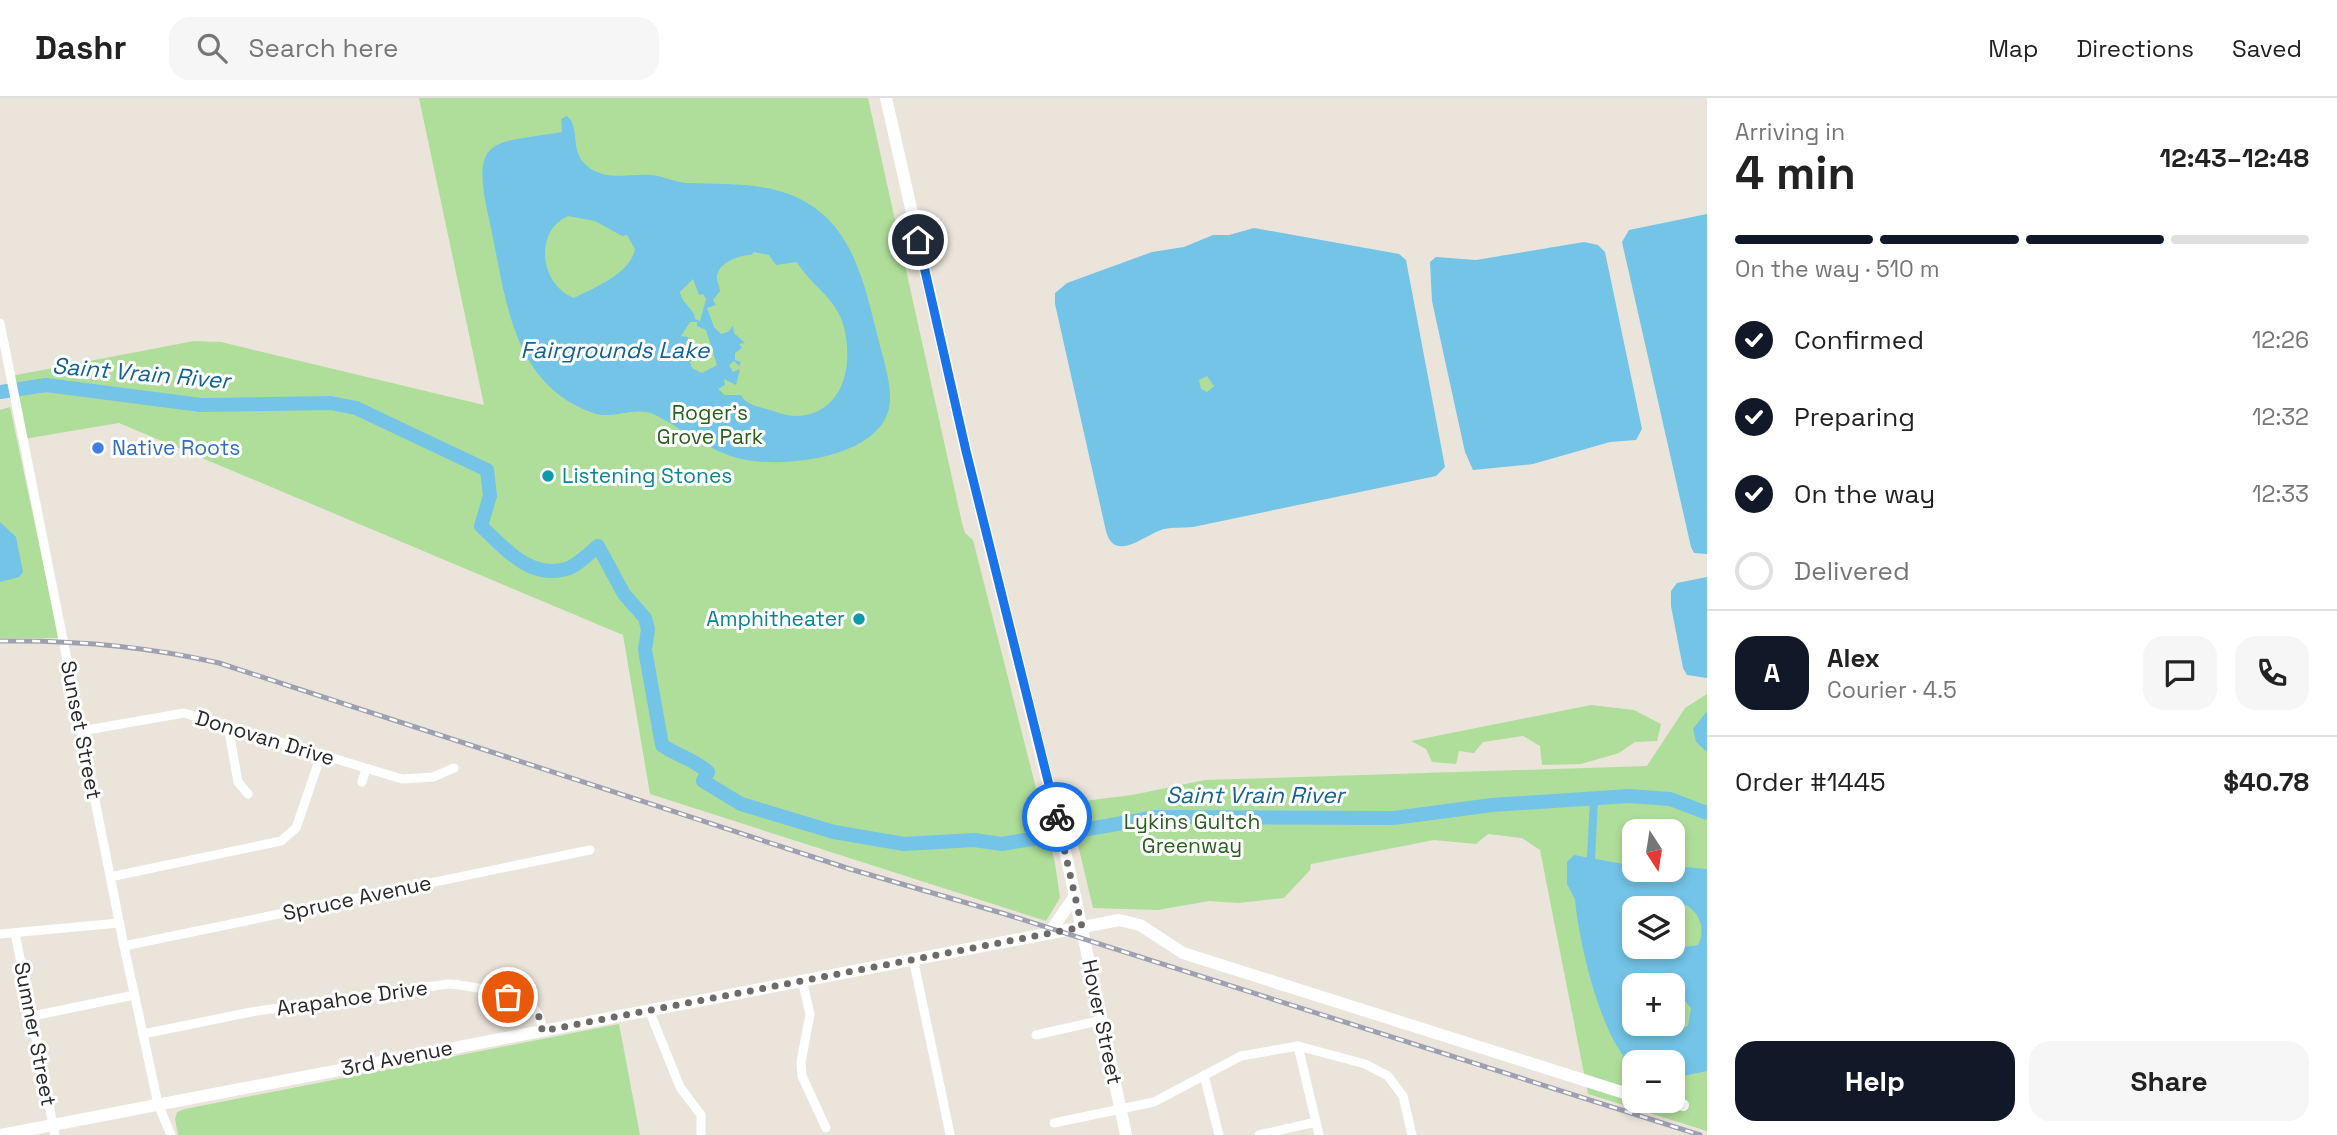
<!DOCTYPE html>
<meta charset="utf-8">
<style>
:root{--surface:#fff;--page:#f6f6f6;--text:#222;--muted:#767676;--line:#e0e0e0;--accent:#111827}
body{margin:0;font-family:"Space Grotesk",sans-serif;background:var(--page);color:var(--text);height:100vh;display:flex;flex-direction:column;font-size:26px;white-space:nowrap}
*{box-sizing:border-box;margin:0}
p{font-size:23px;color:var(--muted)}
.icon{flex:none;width:38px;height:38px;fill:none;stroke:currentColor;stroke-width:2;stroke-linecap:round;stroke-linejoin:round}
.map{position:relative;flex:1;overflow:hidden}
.side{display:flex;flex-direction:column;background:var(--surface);width:630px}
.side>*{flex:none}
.needle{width:46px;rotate:168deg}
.tools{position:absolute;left:1622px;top:721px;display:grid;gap:14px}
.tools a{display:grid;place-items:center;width:63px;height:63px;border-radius:14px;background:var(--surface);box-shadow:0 4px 10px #0003;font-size:35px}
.pin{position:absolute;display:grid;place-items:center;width:60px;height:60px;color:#fff;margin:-30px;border:4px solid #fff;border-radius:50%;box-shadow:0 2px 7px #0007}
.courier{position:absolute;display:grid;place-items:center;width:70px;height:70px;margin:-35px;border:5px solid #1a73e8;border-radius:50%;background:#fff;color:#222;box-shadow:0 2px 9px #0007}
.head em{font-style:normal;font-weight:800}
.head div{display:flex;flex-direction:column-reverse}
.head{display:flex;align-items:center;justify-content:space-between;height:119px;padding:0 28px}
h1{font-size:46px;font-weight:800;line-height:52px}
.bar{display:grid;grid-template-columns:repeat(4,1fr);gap:10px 7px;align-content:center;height:84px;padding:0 28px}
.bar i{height:9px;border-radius:5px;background:var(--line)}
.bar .selected{background:var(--accent)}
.bar p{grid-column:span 4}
.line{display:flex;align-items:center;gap:18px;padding:0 28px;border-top:2px solid var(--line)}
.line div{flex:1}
.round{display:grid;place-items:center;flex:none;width:74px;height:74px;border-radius:21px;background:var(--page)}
ol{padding:0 28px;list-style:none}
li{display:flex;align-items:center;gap:21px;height:77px}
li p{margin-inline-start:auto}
li .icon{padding:7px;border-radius:50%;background:var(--accent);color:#fff;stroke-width:4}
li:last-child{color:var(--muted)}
li i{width:38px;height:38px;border:4px solid var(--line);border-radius:50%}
.primary-button{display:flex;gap:14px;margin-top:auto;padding:14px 28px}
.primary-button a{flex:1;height:80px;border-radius:21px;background:var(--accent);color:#fff;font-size:28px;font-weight:800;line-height:80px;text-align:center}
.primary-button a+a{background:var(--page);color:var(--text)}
header{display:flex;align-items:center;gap:42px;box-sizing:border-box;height:98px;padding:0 35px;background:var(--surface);border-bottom:2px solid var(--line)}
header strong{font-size:33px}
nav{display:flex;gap:38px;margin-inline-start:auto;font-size:24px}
.search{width:490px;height:63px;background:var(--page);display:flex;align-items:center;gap:18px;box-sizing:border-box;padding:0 24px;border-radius:21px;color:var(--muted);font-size:26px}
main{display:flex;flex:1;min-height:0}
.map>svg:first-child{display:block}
.green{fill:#afde9a;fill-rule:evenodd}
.water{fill:#73c4e7;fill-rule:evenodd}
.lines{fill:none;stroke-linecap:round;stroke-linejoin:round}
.canal{stroke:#73c4e7;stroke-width:8}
.river{stroke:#73c4e7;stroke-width:14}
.street{stroke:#fff;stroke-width:9}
.secondary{stroke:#fff;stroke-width:12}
.rail-casing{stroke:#9ea0b2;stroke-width:5}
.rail{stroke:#fff;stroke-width:2.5;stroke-dasharray:8;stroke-linecap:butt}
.done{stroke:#6d6a67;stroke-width:7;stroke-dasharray:0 12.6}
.route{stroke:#1a73e8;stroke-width:9}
.shop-dot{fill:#3f7fe0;stroke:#fff;stroke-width:2.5}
.culture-dot{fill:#0f9aa8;stroke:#fff;stroke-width:2.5}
.labels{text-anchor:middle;stroke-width:6;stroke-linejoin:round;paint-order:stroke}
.park-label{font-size:21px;fill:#29601e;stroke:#fff}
.shop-label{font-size:21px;fill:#366cbe;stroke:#fff;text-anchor:start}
.culture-label{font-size:21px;fill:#0d838f;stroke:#fff;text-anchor:start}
.street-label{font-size:21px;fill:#292929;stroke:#fff}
.water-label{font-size:23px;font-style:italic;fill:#156290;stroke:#fff}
</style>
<header>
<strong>Dashr</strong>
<div class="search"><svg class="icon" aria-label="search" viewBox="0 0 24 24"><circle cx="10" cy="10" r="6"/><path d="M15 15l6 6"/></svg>Search here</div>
<nav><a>Map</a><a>Directions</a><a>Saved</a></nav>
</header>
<main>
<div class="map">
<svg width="1707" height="1037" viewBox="0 0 1707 1037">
<rect width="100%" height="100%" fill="#eae4db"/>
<g class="green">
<path d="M419,0H868L962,425L965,435L973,442L1055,765L1060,800L1046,823L650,696L623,537L119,325L24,341L11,278L194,243L221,244L484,307Z"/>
<circle cx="1206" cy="286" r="8"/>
<path d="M10,309L59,540H0V312Z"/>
<path d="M1707,596V1033L1588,996L1540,752L1522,740L1488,736L1476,746L1434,742L1311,766L1310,772L1284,800L1238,805L1209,803L1158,812L1093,810L1068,705L1132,697L1205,682L1647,668L1685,610ZM1634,733H1673V772H1634ZM1634,810H1673V849H1634ZM1634,887H1673V926H1634ZM1634,964H1673V1003H1634Z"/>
<path d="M1591,607L1634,612L1661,626L1657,643L1635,644L1619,655L1581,666L1542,667L1540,648L1523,638L1483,644L1474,655L1459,653L1456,666L1432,664L1426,651L1411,643Z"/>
<path d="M619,926L640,1037H178L175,1021L177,1014L185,1011Z"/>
</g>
<g class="water">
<path d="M567,18C582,31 567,55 591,71C610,83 631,75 651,77C663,78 674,84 687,85C736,87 787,82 826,119C857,149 867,196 877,236C882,258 895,292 888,314C873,362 774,372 734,359C704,350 681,329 653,316C634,308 613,322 593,315C509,285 506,196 489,121C470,36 492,46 562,34L561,21ZM568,118L595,123L622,138L627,137L635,151C631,175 594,190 574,200C539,186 534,133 568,118ZM754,154L769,157L776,167L797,164C808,184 834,199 842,223C855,261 846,316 797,318C785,318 777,314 767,311C756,308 745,306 741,297H725L718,291L725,287L724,281L736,287L740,271L733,274L729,267L734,263L739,268L741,264L735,262V255L742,250L739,246L745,245L734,235L733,228L728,234L721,236L714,229L707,210L716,207L713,202L720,193C720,188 716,183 717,178C719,164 740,157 751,157ZM693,181L699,197L703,196L706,201L700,223L695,221C694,210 681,205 680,194ZM690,224H697V228L706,232L717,267L702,275L692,270L690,265L694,257L688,239L681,238Z"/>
<path d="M1707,116V456L1694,455L1691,449L1622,144L1629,132Z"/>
<path d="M1254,130L1399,156L1406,162L1445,369L1436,378L1193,429C1183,430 1173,429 1164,431C1145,436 1115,466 1106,433L1055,206V195L1067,185L1152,154L1184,149L1213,137H1229ZM1207,278L1214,288L1207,294L1201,291L1199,282Z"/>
<path d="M1584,144L1598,147L1605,154L1642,331L1636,342L1610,344L1533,366L1473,372L1465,354L1432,203L1430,164L1436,159L1476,162Z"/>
<path d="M0,424L16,439L23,474L19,479L0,484Z"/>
<path d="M1707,479V580L1687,577L1683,570L1671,508V493L1677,485Z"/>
<path d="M1707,613V654L1696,644L1693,631Z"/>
<path d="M1574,757L1634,768V772H1673V768L1707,771V973L1673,980V964H1634V968C1602,947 1578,840 1575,801L1567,786V764ZM1686,807C1700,815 1706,832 1698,847L1684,849L1673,836V849H1634V810L1673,812ZM1634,887H1673V894L1681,898L1691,910L1688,928L1677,933L1664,926H1634Z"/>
</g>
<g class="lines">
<path class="canal" d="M1591,760L1594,702"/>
<path class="river" d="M0,294L46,287L201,307L331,305L356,310L487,372L490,398L481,428C505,451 530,481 566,471C577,468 589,455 598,448L624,496L645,520L648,531L645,552L662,647C677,658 694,661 708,674L703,683L741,706L834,734L904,746L974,742L1002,746L1157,719L1394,720L1492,707L1629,698L1670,701L1707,715"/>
<g class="street">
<path d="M0,225L124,848L158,1006L171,1037"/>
<path d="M228,628L238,684L248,696"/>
<path d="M81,633L184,615L402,681L433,679L454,670"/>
<path d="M362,684L366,671"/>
<path d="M110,779L281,743L296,730L321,657"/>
<path d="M15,835L55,1037"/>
<path d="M0,836L119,825"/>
<path d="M124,848L590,752"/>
<path d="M913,860L950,1036"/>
<path d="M802,882L810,916L801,964L802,978L826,1030"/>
<path d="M649,912L680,989L701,1017V1037"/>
<path d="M33,918L134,897"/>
<path d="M143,936L251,914L448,886C467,887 517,896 531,908C539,914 542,923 542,933"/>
<path d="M1036,937L1102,922"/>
<path d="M1298,948L1319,1037"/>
<path d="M1204,977L1219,1037"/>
<path d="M1054,1025L1154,1004L1241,958L1298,948L1365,966L1388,978L1403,998L1412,1037"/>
<path d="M1259,1037L1316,1024"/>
</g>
<g class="secondary">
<path d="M886,0L966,353L1068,766L1126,1037"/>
<path d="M1049,835L1075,798"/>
<path d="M1667,1003L1683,1007"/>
<path d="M1,1037L1119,822L1140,827L1183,855L1634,998"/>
</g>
<defs>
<path id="rail" d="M0,543C75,542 146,548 219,565L850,771L1005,816L1700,1037"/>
</defs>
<use href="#rail" class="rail-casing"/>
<use href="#rail" class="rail"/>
</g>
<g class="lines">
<path class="done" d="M508,899C527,905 541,910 542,933L1082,829L1057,719"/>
<path class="route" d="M918,142L966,353L1057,719"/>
</g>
<circle class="shop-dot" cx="98" cy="350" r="7"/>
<g class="culture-dot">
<circle cx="548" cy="378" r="7"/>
<circle cx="859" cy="521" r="7"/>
</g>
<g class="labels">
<g class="park-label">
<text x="710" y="322">Roger's<tspan x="710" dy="24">Grove Park</tspan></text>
<text x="1192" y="731">Lykins Gultch<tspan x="1192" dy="24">Greenway</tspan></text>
</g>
<g class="shop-label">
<text x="112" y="357">Native Roots</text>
</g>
<g class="culture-label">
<text x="562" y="385">Listening Stones</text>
<text x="845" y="528" text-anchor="end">Amphitheater</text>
</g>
<g class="street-label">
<text transform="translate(81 632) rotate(79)" y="7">Sunset Street</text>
<text transform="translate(265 640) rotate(17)" y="7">Donovan Drive</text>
<text transform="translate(357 800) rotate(-12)" y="7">Spruce Avenue</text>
<text transform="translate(352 900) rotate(-8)" y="7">Arapahoe Drive</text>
<text transform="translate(1102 924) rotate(78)" y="7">Hover Street</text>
<text transform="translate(35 936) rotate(79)" y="7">Sumner Street</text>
<text transform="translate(397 960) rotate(-11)" y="7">3rd Avenue</text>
</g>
<g class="water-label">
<text x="615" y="260">Fairgrounds Lake</text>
<text transform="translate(141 275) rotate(5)" y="8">Saint Vrain River</text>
<text x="1255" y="705">Saint Vrain River</text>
</g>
</g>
</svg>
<div class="tools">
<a><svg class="needle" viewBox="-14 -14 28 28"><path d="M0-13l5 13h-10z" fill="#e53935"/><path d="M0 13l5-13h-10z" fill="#767676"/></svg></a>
<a><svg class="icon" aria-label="layers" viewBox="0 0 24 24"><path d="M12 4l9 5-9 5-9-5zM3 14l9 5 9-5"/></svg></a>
<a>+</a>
<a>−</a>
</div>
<div class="pin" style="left:508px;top:899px;background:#ea580c"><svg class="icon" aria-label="bag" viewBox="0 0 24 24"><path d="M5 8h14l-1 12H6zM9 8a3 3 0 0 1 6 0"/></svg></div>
<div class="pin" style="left:918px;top:142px;background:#1f2937"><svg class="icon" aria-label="home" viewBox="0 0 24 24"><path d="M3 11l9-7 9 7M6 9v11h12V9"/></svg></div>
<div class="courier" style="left:1057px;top:719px"><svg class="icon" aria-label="bike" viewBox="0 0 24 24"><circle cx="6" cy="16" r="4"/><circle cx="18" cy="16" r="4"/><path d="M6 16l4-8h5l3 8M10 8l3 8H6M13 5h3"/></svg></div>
</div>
<section class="side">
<div class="head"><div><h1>4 min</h1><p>Arriving in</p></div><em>12:43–12:48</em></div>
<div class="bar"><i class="selected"></i><i class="selected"></i><i class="selected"></i><i></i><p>On the way · 510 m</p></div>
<ol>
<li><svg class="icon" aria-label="check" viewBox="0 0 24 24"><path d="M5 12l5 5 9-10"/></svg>Confirmed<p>12:26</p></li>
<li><svg class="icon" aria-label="check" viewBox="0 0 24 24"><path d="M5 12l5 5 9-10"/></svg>Preparing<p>12:32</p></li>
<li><svg class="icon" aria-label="check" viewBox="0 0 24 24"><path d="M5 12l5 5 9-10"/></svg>On the way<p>12:33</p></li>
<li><i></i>Delivered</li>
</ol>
<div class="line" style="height:126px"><b class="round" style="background:var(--accent);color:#fff">A</b><div><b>Alex</b><p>Courier · 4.5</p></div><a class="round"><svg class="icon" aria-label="chat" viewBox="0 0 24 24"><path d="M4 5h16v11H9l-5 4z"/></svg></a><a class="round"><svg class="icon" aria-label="phone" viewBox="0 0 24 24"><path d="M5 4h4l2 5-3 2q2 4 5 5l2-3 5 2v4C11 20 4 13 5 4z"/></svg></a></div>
<div class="line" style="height:91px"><div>Order #1445</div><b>$40.78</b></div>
<div class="primary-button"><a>Help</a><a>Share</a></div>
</section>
</main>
